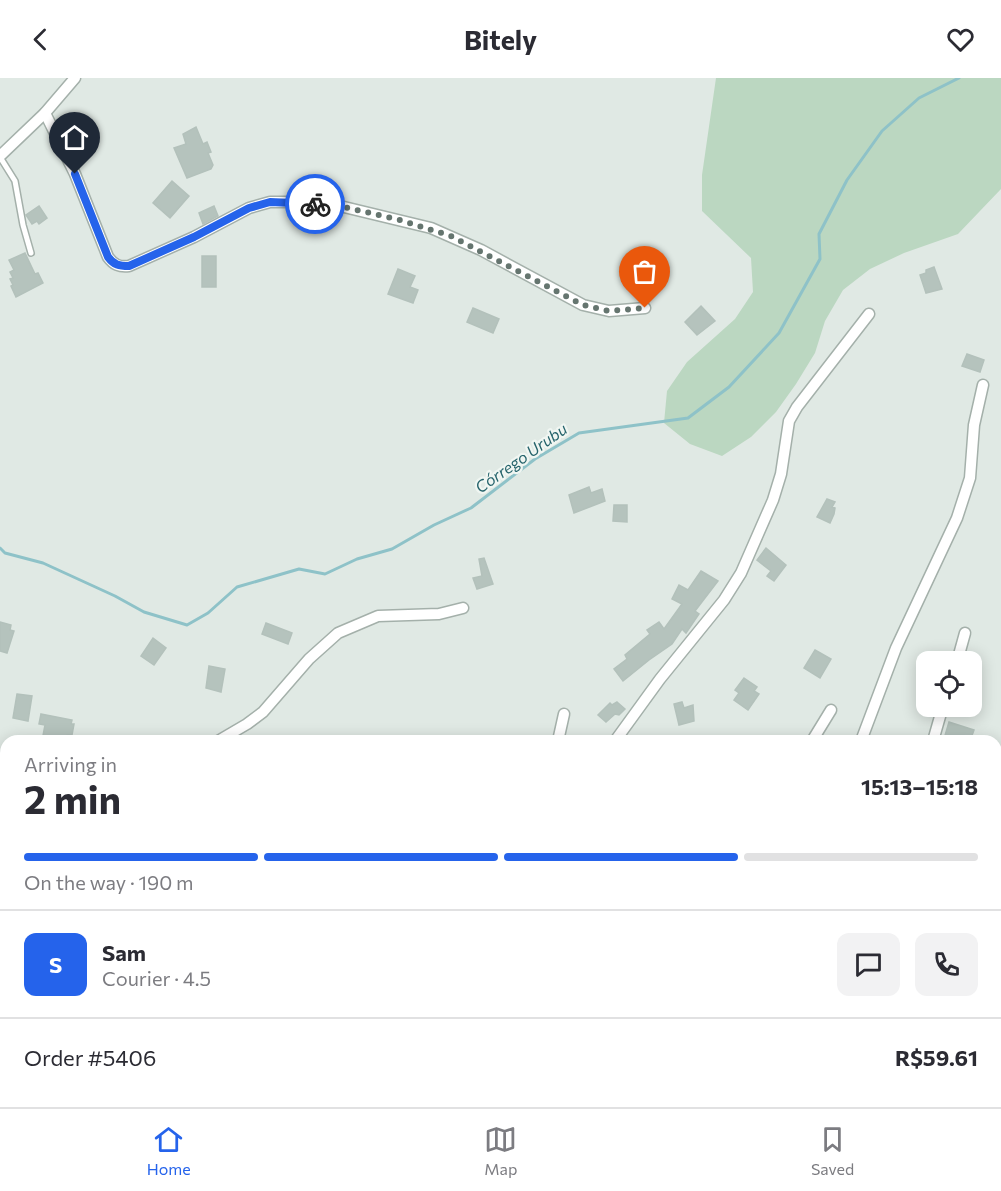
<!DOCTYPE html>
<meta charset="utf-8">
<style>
:root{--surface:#fff;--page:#f2f2f3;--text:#2b2b33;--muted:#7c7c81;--line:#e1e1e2;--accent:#2563eb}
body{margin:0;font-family:Commissioner,sans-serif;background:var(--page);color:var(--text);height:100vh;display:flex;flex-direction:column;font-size:22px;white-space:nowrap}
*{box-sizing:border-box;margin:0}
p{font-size:20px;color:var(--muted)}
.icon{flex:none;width:33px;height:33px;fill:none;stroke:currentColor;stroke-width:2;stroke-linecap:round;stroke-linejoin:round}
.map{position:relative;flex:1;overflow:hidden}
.details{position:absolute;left:0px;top:657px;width:1002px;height:372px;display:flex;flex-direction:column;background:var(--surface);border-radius:18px 18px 0 0;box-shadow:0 3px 15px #0003}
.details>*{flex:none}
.fabs{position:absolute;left:916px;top:573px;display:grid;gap:12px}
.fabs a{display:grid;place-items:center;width:66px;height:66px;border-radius:12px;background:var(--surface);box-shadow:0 3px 15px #0003;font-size:30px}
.pin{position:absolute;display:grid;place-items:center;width:51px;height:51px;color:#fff;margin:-62px -26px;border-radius:50% 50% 50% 0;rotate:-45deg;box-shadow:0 0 6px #0007}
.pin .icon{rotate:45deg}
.courier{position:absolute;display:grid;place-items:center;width:60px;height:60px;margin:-30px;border:4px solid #2563eb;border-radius:50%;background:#fff;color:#222;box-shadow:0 2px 8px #0007}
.overview em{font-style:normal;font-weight:700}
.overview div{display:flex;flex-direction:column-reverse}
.overview{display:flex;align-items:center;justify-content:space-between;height:102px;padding:0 24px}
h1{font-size:39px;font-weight:700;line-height:45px}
.bar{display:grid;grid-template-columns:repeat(4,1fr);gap:9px 6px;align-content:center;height:72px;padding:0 24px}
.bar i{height:8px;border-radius:4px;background:var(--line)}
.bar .on{background:var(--accent)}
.bar p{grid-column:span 4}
.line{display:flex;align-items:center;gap:15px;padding:0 24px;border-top:2px solid var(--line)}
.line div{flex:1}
.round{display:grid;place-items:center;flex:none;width:63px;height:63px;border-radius:12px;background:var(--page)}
header{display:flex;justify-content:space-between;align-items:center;height:78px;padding:0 24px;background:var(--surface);font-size:27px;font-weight:700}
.dock{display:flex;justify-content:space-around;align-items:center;height:84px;border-top:2px solid var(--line);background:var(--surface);font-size:16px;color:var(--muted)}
.dock a{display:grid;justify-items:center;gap:3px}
.dock .on{color:var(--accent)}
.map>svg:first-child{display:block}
.green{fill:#bbd7c1}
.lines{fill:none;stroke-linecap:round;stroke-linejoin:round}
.stream{stroke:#8ec2c8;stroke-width:3}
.building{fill:#b5c3bd;stroke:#b3c1bb;stroke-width:1.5}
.lane-casing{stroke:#a4b0aa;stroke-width:8}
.street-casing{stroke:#a4b0aa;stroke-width:13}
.lane{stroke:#fff;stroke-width:5}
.street{stroke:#fff;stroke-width:10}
.done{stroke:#65756f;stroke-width:6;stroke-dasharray:0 10.8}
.route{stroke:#2563eb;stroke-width:8}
.labels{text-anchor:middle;stroke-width:4.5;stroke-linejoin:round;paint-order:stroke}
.water-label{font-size:16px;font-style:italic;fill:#25636b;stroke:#f0f6f2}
</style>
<header><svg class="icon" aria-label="back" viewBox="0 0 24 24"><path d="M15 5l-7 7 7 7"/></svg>Bitely<svg class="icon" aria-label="heart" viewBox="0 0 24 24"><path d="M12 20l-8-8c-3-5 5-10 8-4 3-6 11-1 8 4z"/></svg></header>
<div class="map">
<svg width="1001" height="1029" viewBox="0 0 1001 1029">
<rect width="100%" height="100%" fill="#e0e9e4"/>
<path class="green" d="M716,0H1001V111L958,156L904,175L870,191L843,212L825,243L815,275L796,306L776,334L751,359L722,378L690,366L664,345L667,313L687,284L735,241L753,214L751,180L702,133V97Z"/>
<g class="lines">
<path class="stream" d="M0,470L5,475L43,485L115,518L144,534L187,547L208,535L237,509L299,491L325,496L357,481L392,471L434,447L471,430L535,381L579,355L688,340L729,309L779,255L820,181L819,156L847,102L882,53L919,20L959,0"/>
</g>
<g class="building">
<path d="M196,49L203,66L207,64L211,74L208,75L213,87L211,91L187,100L174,70L186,66L183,56Z"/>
<path d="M172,103L189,118L170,140L153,125Z"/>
<path d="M39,128L47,140L39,146L37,143L32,146L26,137Z"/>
<path d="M214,128L218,138L203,146L199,135Z"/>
<path d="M25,175L35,196L38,195L43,205L16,219L11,208L13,207L10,201L13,200L10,194L14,192L9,182Z"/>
<rect x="202" y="178" width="14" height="31"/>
<path d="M934,189L942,211L926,215L920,197L926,195V192Z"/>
<path d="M398,191L415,198L410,209L418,212L413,225L388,216Z"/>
<path d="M701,228L715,243L697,257L685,244Z"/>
<path d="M473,230L499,241L493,255L467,244Z"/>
<path d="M967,276L984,282L980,294L962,288Z"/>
<path d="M589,409L591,415L602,411L605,423L574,435L569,417Z"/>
<path d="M827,421L835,424L832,429L835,430L834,436L830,445L817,439Z"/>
<path d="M614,427H627V444L613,443Z"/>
<path d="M766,470L786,487L774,503L767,498L771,493L757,482Z"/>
<path d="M484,480L493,506L477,511L473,500L482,498L479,481Z"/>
<path d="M701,493L718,503L695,533L699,536L686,555L682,551L672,566L649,582L623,603L614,591L627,581L625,577L650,556L647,552L659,544L664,551L682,526L672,521L679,507L688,512Z"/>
<path d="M0,544L11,547L10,552L14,553L7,575L0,573Z"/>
<path d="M266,545L292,555L288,566L262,556Z"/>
<path d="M153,560L166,570L154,587L141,578Z"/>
<path d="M815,572L831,581L820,600L804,590Z"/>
<path d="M209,588L225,591L221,614L206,610Z"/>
<path d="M744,600L757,609L754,613L759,616L748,632L734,622L739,615L735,612Z"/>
<path d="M17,616L32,618L28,643L13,640Z"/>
<path d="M617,624L625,631L619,637L615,636L606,644L598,637L610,625L612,627Z"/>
<path d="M682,624L684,630L693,627L694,643L679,647L674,626Z"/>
<path d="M41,636L72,642L71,646H74L72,657H67V660H64V663H42L45,647L39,646Z"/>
<path d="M949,644L974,652L970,663H945L944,661Z"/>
</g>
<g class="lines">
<defs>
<path id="lane" d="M0,79L15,103L23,147L31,175"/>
<g id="street">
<path d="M45,35L75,96L108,179C114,187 119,189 129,188L194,159L249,130L270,124H295L344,129L431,150L481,172L583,227L609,233L645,230"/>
<path d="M0,78L45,35L75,0"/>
<path d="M957,584L965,555"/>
<path d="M218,663L247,646L263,634L309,581L338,555L378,538L439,536L463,530"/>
<path d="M558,663L564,636"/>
<path d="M615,663L660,601L724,522L741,495L773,422L781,396L789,343L797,329L869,236"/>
<path d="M812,663L831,632"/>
<path d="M861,663L896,570L957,440L970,400L974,347L983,307"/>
<path d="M933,663L943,628"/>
<path d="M0,733L6,735"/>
<path d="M0,742H6"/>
<path d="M0,891H6"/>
<path d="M754,1023V1029"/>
<path d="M166,1029V1023"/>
<path d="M515,1029V1023"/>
<path d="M903,1029L905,1023"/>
</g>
</defs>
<use href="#lane" class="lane-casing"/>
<use href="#street" class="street-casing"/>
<use href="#lane" class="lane"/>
<use href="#street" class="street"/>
</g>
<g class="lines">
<path class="done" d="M315,126L344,129L400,142L451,158L583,227L609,233L645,230"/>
<path class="route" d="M75,96L108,179C114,187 119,188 129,188L194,159L249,130L270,124L315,126"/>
</g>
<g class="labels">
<g class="water-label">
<text transform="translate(521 380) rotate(-35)" y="6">Córrego Urubu</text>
</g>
</g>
</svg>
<div class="fabs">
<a><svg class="icon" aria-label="locate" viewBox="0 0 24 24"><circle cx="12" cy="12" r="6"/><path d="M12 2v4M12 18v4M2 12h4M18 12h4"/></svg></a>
</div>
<div class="pin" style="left:645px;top:230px;background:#ea580c"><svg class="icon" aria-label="bag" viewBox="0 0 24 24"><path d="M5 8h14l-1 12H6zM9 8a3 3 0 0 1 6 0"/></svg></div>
<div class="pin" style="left:75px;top:96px;background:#1f2937"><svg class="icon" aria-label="home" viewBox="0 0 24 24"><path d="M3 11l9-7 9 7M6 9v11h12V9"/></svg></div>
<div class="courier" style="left:315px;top:126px"><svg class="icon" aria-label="bike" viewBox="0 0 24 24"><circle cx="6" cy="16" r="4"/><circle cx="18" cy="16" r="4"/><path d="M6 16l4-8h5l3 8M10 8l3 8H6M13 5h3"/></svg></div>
<section class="details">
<div class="overview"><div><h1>2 min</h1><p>Arriving in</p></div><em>15:13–15:18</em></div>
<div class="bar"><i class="on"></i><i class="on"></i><i class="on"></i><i></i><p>On the way · 190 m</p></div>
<div class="line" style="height:108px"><b class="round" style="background:var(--accent);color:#fff">S</b><div><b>Sam</b><p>Courier · 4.5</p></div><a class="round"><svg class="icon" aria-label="chat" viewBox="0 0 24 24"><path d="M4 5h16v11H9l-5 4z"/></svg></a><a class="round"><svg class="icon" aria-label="phone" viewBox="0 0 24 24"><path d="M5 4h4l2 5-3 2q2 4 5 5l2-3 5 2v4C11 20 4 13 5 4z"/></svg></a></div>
<div class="line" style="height:78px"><div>Order #5406</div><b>R$59.61</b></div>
</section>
</div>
<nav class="dock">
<a class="on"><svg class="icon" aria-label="home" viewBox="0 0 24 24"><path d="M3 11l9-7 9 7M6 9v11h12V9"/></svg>Home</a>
<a><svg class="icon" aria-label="map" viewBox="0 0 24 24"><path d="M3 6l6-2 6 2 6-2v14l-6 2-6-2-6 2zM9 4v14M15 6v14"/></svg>Map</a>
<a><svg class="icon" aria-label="saved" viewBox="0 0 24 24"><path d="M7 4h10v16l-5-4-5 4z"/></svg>Saved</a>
</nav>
